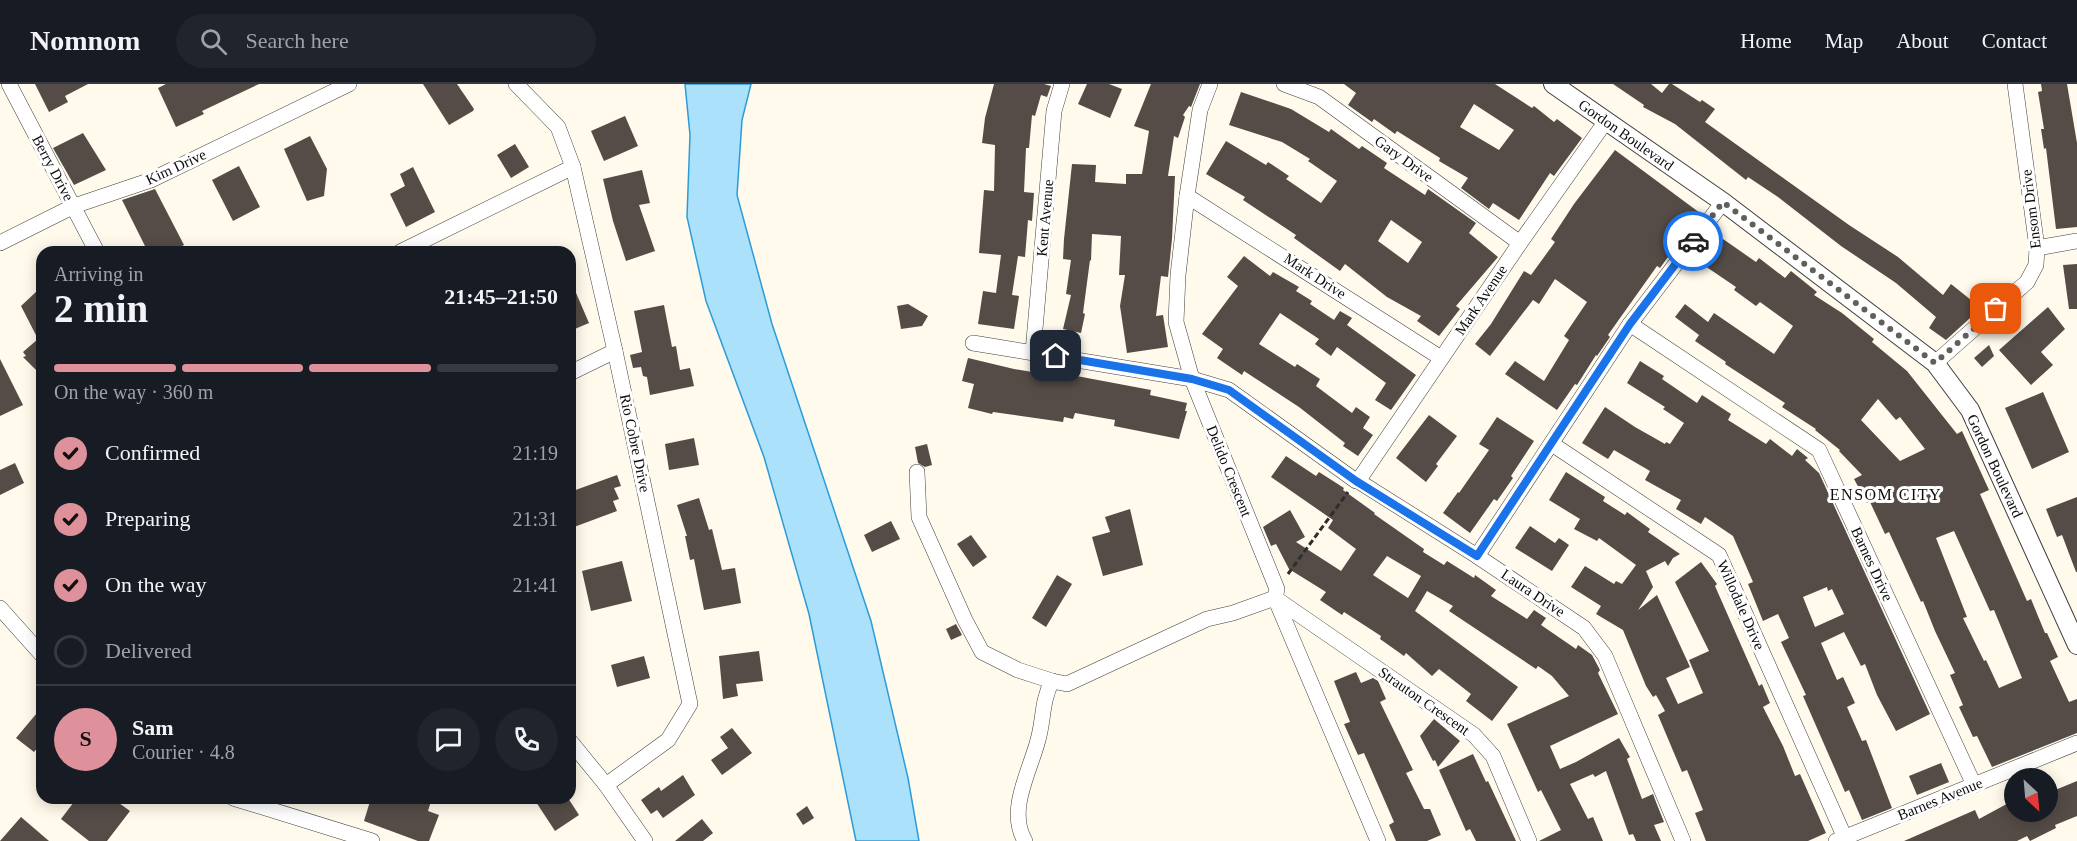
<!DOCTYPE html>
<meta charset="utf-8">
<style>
:root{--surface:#171b24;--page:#20242c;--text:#f1f3f6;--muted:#9ea1a6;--line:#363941;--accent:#de919a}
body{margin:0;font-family:"Times New Roman",serif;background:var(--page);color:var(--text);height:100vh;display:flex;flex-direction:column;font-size:22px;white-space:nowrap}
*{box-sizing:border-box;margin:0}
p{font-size:20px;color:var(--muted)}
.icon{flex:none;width:33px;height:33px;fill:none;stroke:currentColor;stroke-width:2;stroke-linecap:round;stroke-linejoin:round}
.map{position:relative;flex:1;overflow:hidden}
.side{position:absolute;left:36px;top:162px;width:540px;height:558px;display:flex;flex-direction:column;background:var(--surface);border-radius:18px;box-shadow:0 3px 15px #0003}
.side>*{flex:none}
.needle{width:39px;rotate:154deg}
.fabs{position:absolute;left:2004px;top:684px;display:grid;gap:12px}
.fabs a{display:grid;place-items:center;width:54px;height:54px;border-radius:50%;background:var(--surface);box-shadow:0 3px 15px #0003;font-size:30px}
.pin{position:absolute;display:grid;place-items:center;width:51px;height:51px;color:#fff;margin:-26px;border-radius:12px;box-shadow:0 3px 9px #0006}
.courier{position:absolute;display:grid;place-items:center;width:60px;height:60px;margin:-30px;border:4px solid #1a73e8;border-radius:50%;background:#fff;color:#222;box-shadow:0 2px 8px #0007}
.headline em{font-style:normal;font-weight:600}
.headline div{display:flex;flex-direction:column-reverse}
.headline{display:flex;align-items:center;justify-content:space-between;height:102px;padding:0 18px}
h1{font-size:39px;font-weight:600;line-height:45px}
.bar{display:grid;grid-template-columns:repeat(4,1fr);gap:9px 6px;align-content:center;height:72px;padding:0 18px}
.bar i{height:8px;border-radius:4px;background:var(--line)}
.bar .on{background:var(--accent)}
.bar p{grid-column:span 4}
.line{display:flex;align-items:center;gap:15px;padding:0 18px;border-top:2px solid var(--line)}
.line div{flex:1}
.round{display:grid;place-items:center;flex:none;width:63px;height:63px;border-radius:32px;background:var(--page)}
ol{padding:0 18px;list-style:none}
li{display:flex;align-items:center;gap:18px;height:66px}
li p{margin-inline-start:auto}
li .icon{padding:6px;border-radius:50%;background:var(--accent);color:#111;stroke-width:4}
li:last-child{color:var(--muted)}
li i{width:33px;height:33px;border:3px solid var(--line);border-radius:50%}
header{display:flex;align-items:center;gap:36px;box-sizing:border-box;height:84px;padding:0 30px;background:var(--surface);border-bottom:2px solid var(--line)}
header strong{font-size:28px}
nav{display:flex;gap:33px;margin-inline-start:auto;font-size:21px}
.search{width:420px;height:54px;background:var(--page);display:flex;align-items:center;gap:15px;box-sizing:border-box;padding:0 21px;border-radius:33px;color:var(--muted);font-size:22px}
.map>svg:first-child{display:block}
.water{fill:#abe1fb;stroke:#2c9cd8;stroke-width:1.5}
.building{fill:#554c47;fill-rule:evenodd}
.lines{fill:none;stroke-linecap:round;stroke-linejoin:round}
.minor-casing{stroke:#3f3f3f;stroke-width:16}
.tertiary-casing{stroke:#3f3f3f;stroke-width:20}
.path{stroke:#2e2e2e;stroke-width:3;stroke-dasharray:6 3;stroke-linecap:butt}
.minor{stroke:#fff;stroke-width:15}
.tertiary{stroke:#fff;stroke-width:18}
.done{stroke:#615f5a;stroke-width:6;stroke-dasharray:0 10.8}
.route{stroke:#1a73e8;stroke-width:8}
.labels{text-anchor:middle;stroke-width:6;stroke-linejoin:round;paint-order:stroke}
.street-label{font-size:15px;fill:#0c0c0c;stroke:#fff}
.neighbourhood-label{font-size:16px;letter-spacing:1.5px;fill:#0c0c0c;stroke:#fff}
</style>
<header>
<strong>Nomnom</strong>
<div class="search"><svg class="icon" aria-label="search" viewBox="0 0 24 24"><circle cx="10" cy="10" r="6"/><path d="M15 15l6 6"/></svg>Search here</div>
<nav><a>Home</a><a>Map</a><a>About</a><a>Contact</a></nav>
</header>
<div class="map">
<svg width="2077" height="757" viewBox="0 0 2077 757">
<rect width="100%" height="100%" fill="#fffaeb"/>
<path class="water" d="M685,0H751L742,36L737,111L772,240L871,537L908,694L919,757H856L809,530L764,373L706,217L687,133L690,51Z"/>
<g class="building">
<path d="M35,0H88L65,12L68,18L49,28Z"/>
<path d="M166,0H259L202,27L204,30L176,43L158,4Z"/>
<path d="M423,0H457L474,25L473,27L449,41Z"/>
<path d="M994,0H1044L1051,2L1047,13L1041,11L1035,32L1032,31L1029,64H1026L1024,108L1034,109L1032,137L1028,136L1025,173L1018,172L1012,211L1019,212L1014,245L978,240L983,207L996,209L1001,171L979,169L984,106L994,107L995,61L982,59L985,34Z"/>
<path d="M1087,0H1109L1122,5L1110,34L1078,20Z"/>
<path d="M1151,0H1200L1191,23L1189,22L1183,31L1185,33L1178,54L1174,52L1168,92H1175L1172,155L1168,193L1161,192L1156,232L1163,231L1168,263L1127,269L1120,222L1125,191H1119L1121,152L1092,150L1091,177L1090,176L1083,229L1085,230L1081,249L1063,245L1071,211L1066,210L1071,176L1063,175L1064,155L1072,80L1096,81L1095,98L1126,100V90H1142L1149,47L1134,42Z"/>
<path d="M1344,0H1495L1532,24L1534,22L1554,38L1557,35L1582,54L1554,92L1550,89L1519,136L1493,119L1489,125L1461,104L1468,94L1439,77L1440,74L1397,47L1395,50L1374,35L1372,38L1348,21L1356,9ZM1474,20L1514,46L1499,66L1460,43Z"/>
<path d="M1613,0H1651L1662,9L1669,0H1672L1700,18L1702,16L1715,25L1705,38L1849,141L1898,173L1943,211L1951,200L1981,224L1946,256L1929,244L1936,233L1896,199L1841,162L1778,113L1748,93L1746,96L1675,40L1643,23L1644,21Z"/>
<path d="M2041,0H2067L2077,59V143L2056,145L2046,64L2044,65L2041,45H2044L2038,8L2042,7Z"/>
<path d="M1241,8L1291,25L1329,48L1331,45L1359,65L1362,62L1387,79L1384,84L1425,111L1428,105L1476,139L1469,149L1498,173L1456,222L1460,225L1439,252L1417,237L1421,232L1387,213L1345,180L1340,187L1294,154L1296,151L1243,116L1245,113L1206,90L1226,57L1266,81L1268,78L1289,92L1286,95L1321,119L1337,97L1308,77L1310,75L1282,58L1229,41ZM1391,136L1422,158L1408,179L1378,157Z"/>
<path d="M625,32L638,62L604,77L591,47Z"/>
<path d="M83,49L106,86L74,101L53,64Z"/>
<path d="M310,52L327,85L324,112L307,117L284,65Z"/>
<path d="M515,60L529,83L511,94L497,71Z"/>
<path d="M1615,66L1700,129L1660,184L1657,182L1608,251L1610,253L1597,272L1596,271L1577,301L1575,300L1557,326L1505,290L1515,277L1544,297L1569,256L1564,252L1587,218L1555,195L1539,220L1533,216L1490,272L1475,260L1491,240L1524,187L1531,191L1555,158L1551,155L1574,120Z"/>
<path d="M239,82L260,123L233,137L212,96Z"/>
<path d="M413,83L435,128L406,143L390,110L405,102L400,90Z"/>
<path d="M642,86L650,119L639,121L655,167L626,177L613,137L603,95Z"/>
<path d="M155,105L184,161L170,168H148L122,116Z"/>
<path d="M1723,155L1756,178L1759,174L1785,194L1791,187L1817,208L1814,211L1842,229L1874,255L1872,258L1907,287L1957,350L1962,347L1989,406L1980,410L2027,517L2031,515L2045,549H2047L2058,573L2050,577L2069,618L2077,615V649L1992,683L1977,652L1973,653L1959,623L1963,621L1950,591L1955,589L1935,547L1923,517L1921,518L1889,448L1885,450L1870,418L1867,419L1854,395L1862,391L1839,367L1840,366L1815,346L1816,345L1782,323L1785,319L1725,280L1726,278L1695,257L1699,251L1675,233L1685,220L1708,238L1714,229L1774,270L1793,242L1760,218L1756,222L1734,206L1736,203L1705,182ZM1878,315L1896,336L1900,333L1925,365L1900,377L1861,336ZM1954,447L1990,527L1994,526L2022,594L1999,604L1986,576L1984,577L1963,534L1967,533L1936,454Z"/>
<path d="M1244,172L1270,192L1273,188L1299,203L1296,207L1312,217L1310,220L1334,236L1340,227L1352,234L1347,241L1416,291L1391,326L1375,316L1386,299L1337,263L1331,272L1315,260L1319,255L1280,229L1259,260L1295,283L1297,280L1320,295L1316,302L1352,329L1356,323L1370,333L1363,344L1373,351L1358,372L1343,362L1345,359L1299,323L1244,287L1242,291L1217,274L1223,265L1202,250L1238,202L1227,193Z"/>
<path d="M2077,180V225H2069L2063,181Z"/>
<path d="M570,195L589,239L570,247Z"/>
<path d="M37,207L42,228V292L23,273L26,272L23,268L38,255L21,222Z"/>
<path d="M908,220L928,232L922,242L901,245L897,222Z"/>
<path d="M664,221L672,263L676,262L680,286L690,284L694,302L650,311L647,293L643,292L641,283L633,284L630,271L642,268L634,227Z"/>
<path d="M2048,223L2065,245L2041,268L2053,281L2031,301L1999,266Z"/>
<path d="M1989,261L1994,272L1982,283L1974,274Z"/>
<path d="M968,274L1014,285L1050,291V287L1151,306L1150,311L1187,319L1185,327H1187L1179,355L1114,342L1115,336L1075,329L1073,335L1064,333L1063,338L993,328L992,330L968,324L974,300L962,297Z"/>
<path d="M0,275L23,321L0,332Z"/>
<path d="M1640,277L1664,292L1662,295L1697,319L1702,311L1731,330L1728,336L1766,360L1770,355L1792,372L1797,365L1808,374L1805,376L1819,389L1930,630L1896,647L1877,611L1865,580L1861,582L1844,548L1821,559L1837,596L1843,593L1855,619L1847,623L1862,657L1866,656L1892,724L1862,736L1849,706L1845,708L1803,612L1806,611L1781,558L1789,554L1778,530L1763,537L1748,500L1753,498L1733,452L1705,433L1701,440L1676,425L1681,416L1645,396L1650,387L1614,366L1608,375L1582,359L1605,323L1635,343L1665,360L1666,358L1670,360L1684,339L1663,325L1665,323L1627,299ZM1827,503L1828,507L1832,505L1844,530L1815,543L1803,513Z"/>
<path d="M2043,308L2069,368L2032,385L2005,324Z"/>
<path d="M1429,331L1457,352L1436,380L1438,382L1426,398L1396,374Z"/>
<path d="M1497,333L1534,357L1511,392L1513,394L1497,417L1494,415L1470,449L1443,429L1458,408L1459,409L1489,366L1479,360Z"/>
<path d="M694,354L699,381L669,386L665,360Z"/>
<path d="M927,360L932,381L925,383L918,379L915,363Z"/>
<path d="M1286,372L1316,392L1319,388L1344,404L1343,406L1375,429L1374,430L1424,465L1423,468L1444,481L1447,477L1474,494L1475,491L1496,506L1491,512L1527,535L1534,526L1546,534L1541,541L1576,565L1578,561L1592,571L1600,586L1598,589L1618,630L1550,662L1560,685L1576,678L1619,654L1630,673L1627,675L1642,715L1653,710L1656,718L1664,738L1654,741L1661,757H1636L1633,750L1629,751L1606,687L1595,693L1593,690L1570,700L1588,735L1593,733L1603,757H1539L1561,746L1541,706L1538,708L1507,640L1569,612L1552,592L1538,582L1536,585L1449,527L1453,522L1427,507L1415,527L1518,603L1492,637L1466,617L1471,610L1439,585L1432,592L1406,569L1404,572L1380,555L1381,552L1344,528L1342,531L1320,516L1326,508L1289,485L1276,460L1271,462L1263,443L1290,426L1305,453L1296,458L1341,487L1356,465L1328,444L1333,436L1271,393ZM1387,472L1421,492L1408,514L1373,491Z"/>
<path d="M15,379L24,399L0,411V386Z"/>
<path d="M1566,388L1605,413L1603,417L1625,431L1627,428L1650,445L1648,448L1680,470L1673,474L1668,482L1665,477L1646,487L1653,503L1638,526L1657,511L1690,583L1666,594L1678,620L1703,609L1689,576L1709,567L1675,498L1701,478L1717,500L1715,502L1759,602L1762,600L1770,619L1763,623L1783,662L1795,692L1800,690L1826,749L1808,757H1706L1695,729L1703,726L1687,686L1682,688L1658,631L1665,627L1656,611L1653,613L1646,602L1623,546L1596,530L1601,522L1571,503L1585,482L1614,500L1616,497L1622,500L1636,481L1599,454L1597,457L1574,445L1580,435L1549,416Z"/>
<path d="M617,391L621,402L614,404L619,415L613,417L617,427L574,443L570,433V408Z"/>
<path d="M2077,413V488H2076L2062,451L2057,453L2046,425Z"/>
<path d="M699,414L709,446L712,445L722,486L735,484L741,519L704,526L694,475L690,476L685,452H687L677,421Z"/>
<path d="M1130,425L1143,481L1103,492L1092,453L1110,448L1105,433Z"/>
<path d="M891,437L900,455L872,468L864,451Z"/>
<path d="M1530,442L1555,459L1559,454L1569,461L1552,487L1515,464Z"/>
<path d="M971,451L987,473L973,483L957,460Z"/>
<path d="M622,477L632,517L591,527L582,487Z"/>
<path d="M1057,491L1072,500L1046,543L1032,534Z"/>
<path d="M956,540L962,551L951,556L946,545Z"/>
<path d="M759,567L763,597L736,600L738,612L723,615L719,572Z"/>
<path d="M644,572L650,594L617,603L611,581Z"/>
<path d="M1356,588L1361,599L1373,594L1378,597L1386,615L1380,618L1413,686L1406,689L1424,725H1430L1441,751L1427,757H1396L1389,741L1394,738L1364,669L1358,671L1344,640L1350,638L1334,597Z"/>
<path d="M42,623V658L34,668L16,654Z"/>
<path d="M1434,635L1460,657L1438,683L1435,676L1433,677L1420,652Z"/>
<path d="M732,644L752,669L722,691L711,676L728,664L720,653Z"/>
<path d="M1473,670L1486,698L1488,697L1516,757H1476L1470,745L1466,747L1439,686Z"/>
<path d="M1941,679L1949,698L1917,711L1909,692Z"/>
<path d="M683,691L695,711L663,734L657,726L651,730L641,716L659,703L661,707Z"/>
<path d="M2077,697V732L2055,741L2056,744L2030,757L2027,752L2017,757H1904L1975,726L1979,735L2014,716V728H2048V709Z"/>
<path d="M77,714H123L119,719L130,727L107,757H89L61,735Z"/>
<path d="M371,714H422L431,717L428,727L439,731L429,757H418L364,737Z"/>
<path d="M543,714H568L579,731L555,747L536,718Z"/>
<path d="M807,722L814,734L803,741L796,730Z"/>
<path d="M21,733L49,757H0Z"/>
<path d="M702,735L713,749L703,757H675Z"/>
</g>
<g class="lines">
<defs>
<g id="minor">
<path d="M9,0L97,168"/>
<path d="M516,0L558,43L573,83L615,267L690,620L668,656L606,701"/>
<path d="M1210,0L1200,26L1187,112L1178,191L1176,238L1192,295L1277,505L1275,514L1378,757"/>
<path d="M1284,0L1319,13L1520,159"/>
<path d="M1187,112L1441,274"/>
<path d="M0,159L74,122L151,96L349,0"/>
<path d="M2037,164L2077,157"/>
<path d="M400,168L573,83"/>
<path d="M1630,240L1819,366L1974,701"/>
<path d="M973,259L1192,295L1229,306L1356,397H1358L1477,472L1584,544L1605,572L1683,757"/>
<path d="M1033,268L1054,27L1062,0"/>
<path d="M1935,279L2027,198L2036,181L2037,164L2015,0"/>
<path d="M570,289L615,267"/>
<path d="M1552,360L1719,471L1845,754"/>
<path d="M917,388L919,433L965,536L982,568L1018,586L1052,597L1067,600L1207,535L1233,529L1275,514L1474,651L1493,672L1529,757"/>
<path d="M1358,397L1520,159L1606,37"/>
<path d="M1477,472L1630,240L1723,118"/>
<path d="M0,524L42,571"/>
<path d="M570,657L606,701L645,757"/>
<path d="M233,714L372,757"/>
<path d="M1025,757C1006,725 1032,684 1039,652C1044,631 1042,617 1052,597"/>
<path d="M1836,757L2077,659"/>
</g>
<path id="tertiary" d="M1553,0L1723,118L1935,279L1970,326L2077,561"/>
</defs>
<use href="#minor" class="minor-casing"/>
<use href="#tertiary" class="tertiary-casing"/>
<path class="path" d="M1288,490L1348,408"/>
<use href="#minor" class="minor"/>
<use href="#tertiary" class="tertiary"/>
</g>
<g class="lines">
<path class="done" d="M1693,157L1723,118L1935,279L1996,225"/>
<path class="route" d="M1056,272L1192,295L1229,306L1356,397L1477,472L1630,240L1693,157"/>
</g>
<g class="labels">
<g class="street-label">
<text transform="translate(1626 51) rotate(35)" y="5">Gordon Boulevard</text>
<text transform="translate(1404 75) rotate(36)" y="5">Gary Drive</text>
<text transform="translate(176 83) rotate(-25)" y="5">Kim Drive</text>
<text transform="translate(53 84) rotate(62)" y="5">Berry Drive</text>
<text transform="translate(2031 125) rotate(-97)" y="5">Ensom Drive</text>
<text transform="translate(1045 134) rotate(-85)" y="5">Kent Avenue</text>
<text transform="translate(1315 192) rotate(33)" y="5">Mark Drive</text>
<text transform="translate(1481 216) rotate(-56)" y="5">Mark Avenue</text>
<text transform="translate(635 359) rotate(78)" y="5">Rio Cobre Drive</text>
<text transform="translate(1995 382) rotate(65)" y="5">Gordon Boulevard</text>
<text transform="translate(1229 387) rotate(68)" y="5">Delido Crescent</text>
<text transform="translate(1872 480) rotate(65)" y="5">Barnes Drive</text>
<text transform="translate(1533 509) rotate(34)" y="5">Laura Drive</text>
<text transform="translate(1741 521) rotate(66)" y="5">Willodale Drive</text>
<text transform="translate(1424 617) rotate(35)" y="5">Strauton Crescent</text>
<text transform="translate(1940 715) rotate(-22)" y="5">Barnes Avenue</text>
</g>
<g class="neighbourhood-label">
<text x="1886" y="416">ENSOM CITY</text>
</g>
</g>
</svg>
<div class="fabs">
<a><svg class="needle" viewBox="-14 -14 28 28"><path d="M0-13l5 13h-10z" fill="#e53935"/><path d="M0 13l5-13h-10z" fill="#9ea1a6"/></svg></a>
</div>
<div class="pin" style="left:1996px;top:225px;background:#ea580c"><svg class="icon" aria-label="bag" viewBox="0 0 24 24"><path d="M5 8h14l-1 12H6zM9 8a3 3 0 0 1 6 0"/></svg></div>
<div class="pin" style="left:1056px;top:272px;background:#1f2937"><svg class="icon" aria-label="home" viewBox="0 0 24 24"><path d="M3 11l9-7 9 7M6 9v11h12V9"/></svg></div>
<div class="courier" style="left:1693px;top:157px"><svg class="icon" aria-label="car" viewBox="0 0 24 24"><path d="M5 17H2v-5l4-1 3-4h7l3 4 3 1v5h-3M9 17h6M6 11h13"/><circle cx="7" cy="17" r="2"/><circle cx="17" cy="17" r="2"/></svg></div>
<section class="side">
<div class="headline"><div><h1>2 min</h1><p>Arriving in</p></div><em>21:45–21:50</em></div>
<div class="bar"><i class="on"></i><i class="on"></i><i class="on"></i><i></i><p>On the way · 360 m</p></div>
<ol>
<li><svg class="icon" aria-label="check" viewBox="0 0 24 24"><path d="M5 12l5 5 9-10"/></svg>Confirmed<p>21:19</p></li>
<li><svg class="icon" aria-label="check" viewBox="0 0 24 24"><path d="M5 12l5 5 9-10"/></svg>Preparing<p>21:31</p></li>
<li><svg class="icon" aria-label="check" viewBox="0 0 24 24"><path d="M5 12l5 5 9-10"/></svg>On the way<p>21:41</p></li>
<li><i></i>Delivered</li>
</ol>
<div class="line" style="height:108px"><b class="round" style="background:var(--accent);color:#111">S</b><div><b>Sam</b><p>Courier · 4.8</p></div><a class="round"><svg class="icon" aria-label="chat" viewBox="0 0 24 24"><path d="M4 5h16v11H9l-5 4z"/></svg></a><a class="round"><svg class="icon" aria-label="phone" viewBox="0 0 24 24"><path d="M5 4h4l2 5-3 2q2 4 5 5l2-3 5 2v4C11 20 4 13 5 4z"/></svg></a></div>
</section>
</div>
